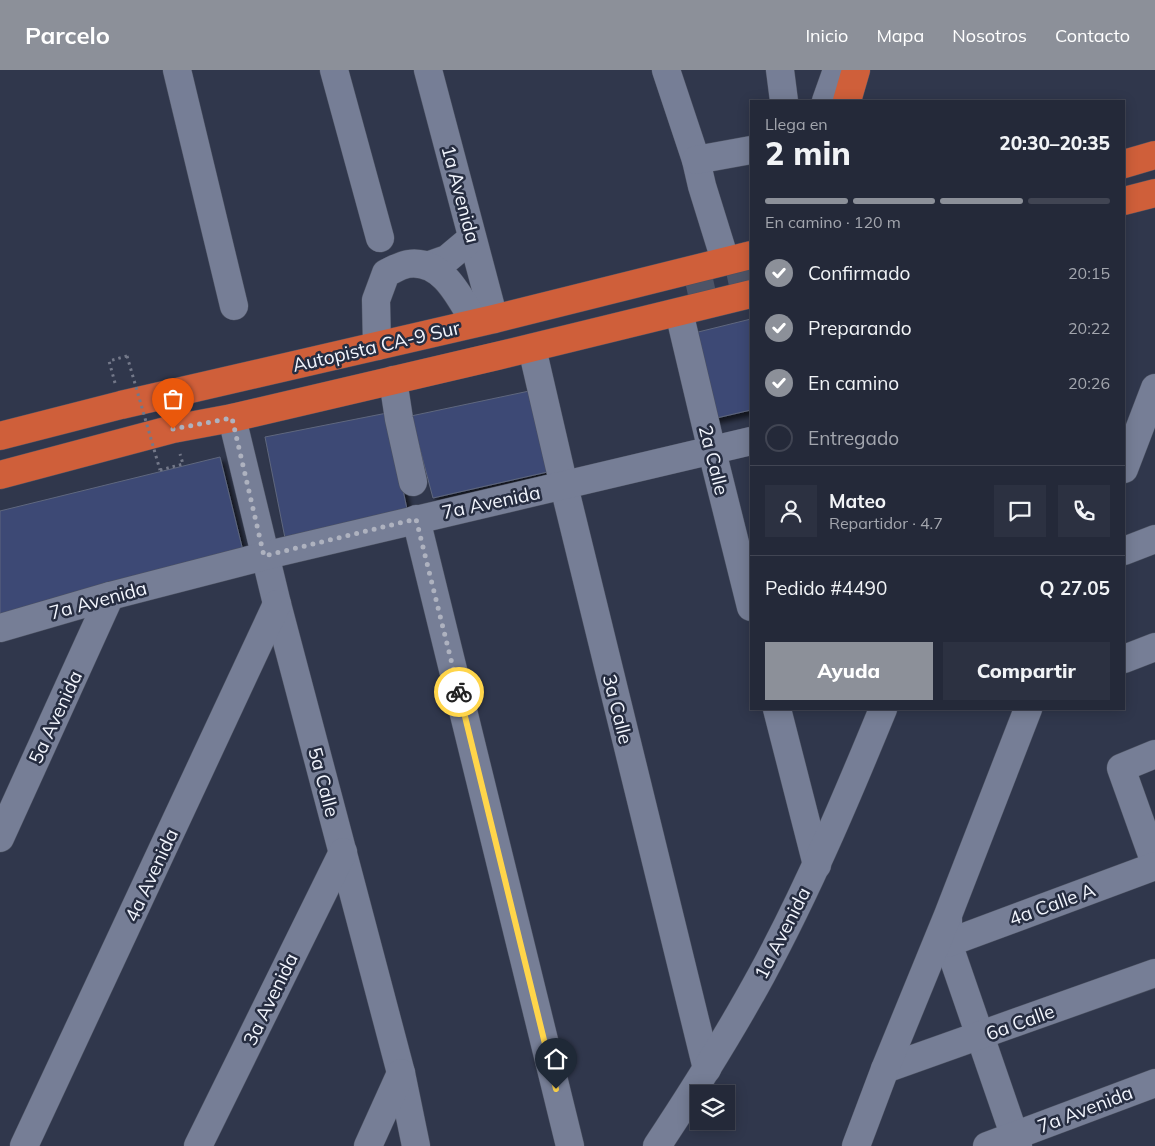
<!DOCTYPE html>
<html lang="es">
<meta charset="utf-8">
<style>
:root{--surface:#242939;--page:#2c3141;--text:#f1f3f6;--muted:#a3a6ae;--line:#414553;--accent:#8c9099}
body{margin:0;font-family:Mulish,sans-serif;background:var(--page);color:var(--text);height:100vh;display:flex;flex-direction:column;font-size:19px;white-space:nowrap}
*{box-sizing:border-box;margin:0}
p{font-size:16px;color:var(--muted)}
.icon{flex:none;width:28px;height:28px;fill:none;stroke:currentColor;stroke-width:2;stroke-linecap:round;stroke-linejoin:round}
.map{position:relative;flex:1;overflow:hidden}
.panel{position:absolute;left:750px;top:30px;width:375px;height:610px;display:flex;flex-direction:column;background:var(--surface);border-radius:0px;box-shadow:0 2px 12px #0003,0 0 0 1px var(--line)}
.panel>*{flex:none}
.tools{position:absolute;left:690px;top:1015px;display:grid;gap:10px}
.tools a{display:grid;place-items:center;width:45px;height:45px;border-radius:0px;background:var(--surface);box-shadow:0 2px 12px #0003,0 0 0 1px var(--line);font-size:25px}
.pin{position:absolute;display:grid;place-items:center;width:42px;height:42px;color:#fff;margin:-51px -21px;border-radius:50% 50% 50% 0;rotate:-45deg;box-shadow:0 0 5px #0007}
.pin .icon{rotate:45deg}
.courier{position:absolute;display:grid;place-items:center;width:50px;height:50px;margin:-25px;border:4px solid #ffd54a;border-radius:50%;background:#fff;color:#222;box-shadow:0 1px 6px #0007}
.overview em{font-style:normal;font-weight:800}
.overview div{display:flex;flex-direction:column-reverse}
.overview{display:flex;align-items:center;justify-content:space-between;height:85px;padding:0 15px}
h1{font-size:32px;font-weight:800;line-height:38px}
.bar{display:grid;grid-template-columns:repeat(4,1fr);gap:8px 5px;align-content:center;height:60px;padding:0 15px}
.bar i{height:6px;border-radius:4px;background:var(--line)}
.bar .selected{background:var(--accent)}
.bar p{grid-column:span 4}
.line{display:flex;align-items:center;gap:12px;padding:0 15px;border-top:1px solid var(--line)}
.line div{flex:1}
.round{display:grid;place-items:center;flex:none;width:52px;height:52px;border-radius:0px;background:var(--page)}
ol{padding:0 15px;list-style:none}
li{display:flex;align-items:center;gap:15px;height:55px}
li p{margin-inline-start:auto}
li .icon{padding:5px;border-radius:50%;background:var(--accent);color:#fff;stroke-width:4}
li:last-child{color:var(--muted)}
li i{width:28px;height:28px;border:2px solid var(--line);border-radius:50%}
.button{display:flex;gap:10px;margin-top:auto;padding:10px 15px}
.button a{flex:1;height:58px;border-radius:0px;background:var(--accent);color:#fff;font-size:20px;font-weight:800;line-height:58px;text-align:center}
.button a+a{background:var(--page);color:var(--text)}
header{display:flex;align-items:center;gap:30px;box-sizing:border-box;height:70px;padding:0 25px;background:var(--accent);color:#fff}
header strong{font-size:24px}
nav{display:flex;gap:28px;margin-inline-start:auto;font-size:18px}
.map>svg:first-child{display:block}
.building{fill:#3c4974;stroke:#5f677e;filter:url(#shadow)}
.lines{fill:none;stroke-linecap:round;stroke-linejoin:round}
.highway-tunnel{stroke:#4d5467;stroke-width:28;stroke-dasharray:28 14;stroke-linecap:butt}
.minor-casing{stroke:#4c5262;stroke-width:29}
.highway-casing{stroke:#4c5262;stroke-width:29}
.path{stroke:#737889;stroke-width:3;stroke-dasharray:2.5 4;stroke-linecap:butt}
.minor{stroke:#767e96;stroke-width:28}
.highway{stroke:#cf5f3a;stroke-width:28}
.path-bridge{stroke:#737889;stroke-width:3;stroke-dasharray:2.5 4;stroke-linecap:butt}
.done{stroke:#aeb2bf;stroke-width:5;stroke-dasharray:0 9}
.route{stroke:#ffd54a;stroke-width:6}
.labels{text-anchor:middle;stroke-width:5;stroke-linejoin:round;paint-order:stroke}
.street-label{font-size:19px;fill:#f2f5fd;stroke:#262d41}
</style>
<header>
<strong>Parcelo</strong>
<nav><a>Inicio</a><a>Mapa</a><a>Nosotros</a><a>Contacto</a></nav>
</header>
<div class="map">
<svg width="1155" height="1076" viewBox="0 0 1155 1076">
<defs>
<filter id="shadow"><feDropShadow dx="4.5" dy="4.5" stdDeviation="2.5" flood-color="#0009"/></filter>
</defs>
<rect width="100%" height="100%" fill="#30374c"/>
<g class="building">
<path d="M751,249V340L708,350L686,265Z"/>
<path d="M534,320L552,401L433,428L411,346Z"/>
<path d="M387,343L408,444L285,468L265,367Z"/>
<path d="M220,387L244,485L0,545V441Z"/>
</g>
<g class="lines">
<path class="highway-tunnel" d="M686,216L751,202"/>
<defs>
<g id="minor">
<path d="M177,0L234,236"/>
<path d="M334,0L380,168"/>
<path d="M428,0L494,249"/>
<path d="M666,0L696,90L702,116L725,190"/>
<path d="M780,0L784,31"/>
<path d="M826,31L837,0"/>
<path d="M696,90L751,80"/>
<path d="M430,195L447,189L472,168"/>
<path d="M679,242L712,381L751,537"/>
<path d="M377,276L376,230L386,203C393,200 401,195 408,194C443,189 460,228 475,253"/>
<path d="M532,278L564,416L707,999"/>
<path d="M393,310L399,349L413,412"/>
<path d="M232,348L277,534L401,1003L416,1076"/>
<path d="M1124,399L1155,318"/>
<path d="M416,449L570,1076"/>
<path d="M1124,481L1155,469"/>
<path d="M0,558L110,526L276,483L751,371"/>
<path d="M1124,589L1155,577"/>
<path d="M777,639L817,795"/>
<path d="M1155,684L1121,698L1155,793"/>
<path d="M0,768L110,526"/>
<path d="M948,849V873L1018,1076"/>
<path d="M948,873L1155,796"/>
<path d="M885,999L1155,903"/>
<path d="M24,1076L277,534"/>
<path d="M198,1076L343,782"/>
<path d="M368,1076L401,1003"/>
<path d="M657,1076C694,1020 730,963 762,904C808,819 846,729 883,639"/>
<path d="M856,1076L885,999L948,845L1028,639"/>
<path d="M987,1076L1155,1013"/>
</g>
<g id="highway">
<path d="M847,31L856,0"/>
<path d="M1124,94L1155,85"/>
<path d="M1124,131L1155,123"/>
<path d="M0,366L121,335L494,249L751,185"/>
<path d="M0,405L173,359L232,348L497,286L751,224"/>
</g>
</defs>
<use href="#minor" class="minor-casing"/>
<use href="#highway" class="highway-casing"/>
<g class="path">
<path d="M115,313L109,291L127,286"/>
<path d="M160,400L183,394L180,384"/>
</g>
<use href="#minor" class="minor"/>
<use href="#highway" class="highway"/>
<path class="path-bridge" d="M127,286L160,400"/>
</g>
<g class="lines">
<path class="done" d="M173,359L232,348L264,486L416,449L459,622"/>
<path class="route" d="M459,622L556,1019"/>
</g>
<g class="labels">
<g class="street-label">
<text transform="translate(461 124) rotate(75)" y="7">1a Avenida</text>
<text transform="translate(376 276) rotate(-13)" y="7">Autopista CA-9 Sur</text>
<text transform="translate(714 390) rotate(76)" y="7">2a Calle</text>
<text transform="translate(491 432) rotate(-12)" y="7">7a Avenida</text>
<text transform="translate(98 530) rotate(-15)" y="7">7a Avenida</text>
<text transform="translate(618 639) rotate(76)" y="7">3a Calle</text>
<text transform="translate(55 647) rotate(-65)" y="7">5a Avenida</text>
<text transform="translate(324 712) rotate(75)" y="7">5a Calle</text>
<text transform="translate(151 805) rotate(-65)" y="7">4a Avenida</text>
<text transform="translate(1052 834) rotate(-20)" y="7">4a Calle A</text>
<text transform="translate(782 863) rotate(-63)" y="7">1a Avenida</text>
<text transform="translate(270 929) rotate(-64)" y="7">3a Avenida</text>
<text transform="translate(1020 952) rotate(-20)" y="7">6a Calle</text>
<text transform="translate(1085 1039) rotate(-21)" y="7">7a Avenida</text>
</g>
</g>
</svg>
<div class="tools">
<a><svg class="icon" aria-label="layers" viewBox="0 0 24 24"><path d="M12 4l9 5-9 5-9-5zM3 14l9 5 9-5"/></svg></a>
</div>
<div class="pin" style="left:173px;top:359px;background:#ea580c"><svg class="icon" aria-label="bag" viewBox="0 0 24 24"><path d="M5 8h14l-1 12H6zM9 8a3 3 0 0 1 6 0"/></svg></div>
<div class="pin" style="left:556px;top:1019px;background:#1f2937"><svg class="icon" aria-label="home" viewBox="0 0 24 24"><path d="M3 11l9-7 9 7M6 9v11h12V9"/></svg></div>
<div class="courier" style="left:459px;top:622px"><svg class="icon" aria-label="bike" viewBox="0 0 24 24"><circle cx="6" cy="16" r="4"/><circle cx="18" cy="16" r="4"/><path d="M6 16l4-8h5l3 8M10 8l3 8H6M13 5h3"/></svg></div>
<section class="panel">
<div class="overview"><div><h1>2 min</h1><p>Llega en</p></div><em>20:30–20:35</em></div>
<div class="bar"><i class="selected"></i><i class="selected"></i><i class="selected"></i><i></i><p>En camino · 120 m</p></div>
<ol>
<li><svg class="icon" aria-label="check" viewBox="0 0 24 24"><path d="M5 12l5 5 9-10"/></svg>Confirmado<p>20:15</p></li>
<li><svg class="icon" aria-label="check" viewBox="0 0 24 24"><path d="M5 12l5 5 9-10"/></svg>Preparando<p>20:22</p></li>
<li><svg class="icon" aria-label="check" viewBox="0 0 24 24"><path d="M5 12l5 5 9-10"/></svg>En camino<p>20:26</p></li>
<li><i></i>Entregado</li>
</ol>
<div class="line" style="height:90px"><a class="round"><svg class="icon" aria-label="person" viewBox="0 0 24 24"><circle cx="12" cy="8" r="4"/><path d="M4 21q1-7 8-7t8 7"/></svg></a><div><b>Mateo</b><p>Repartidor · 4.7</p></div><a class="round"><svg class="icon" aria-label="chat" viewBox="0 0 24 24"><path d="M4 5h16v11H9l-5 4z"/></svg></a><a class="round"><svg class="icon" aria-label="phone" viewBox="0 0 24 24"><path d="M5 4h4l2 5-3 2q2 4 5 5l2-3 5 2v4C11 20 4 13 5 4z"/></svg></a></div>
<div class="line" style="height:65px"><div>Pedido #4490</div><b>Q 27.05</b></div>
<div class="button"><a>Ayuda</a><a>Compartir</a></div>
</section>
</div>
